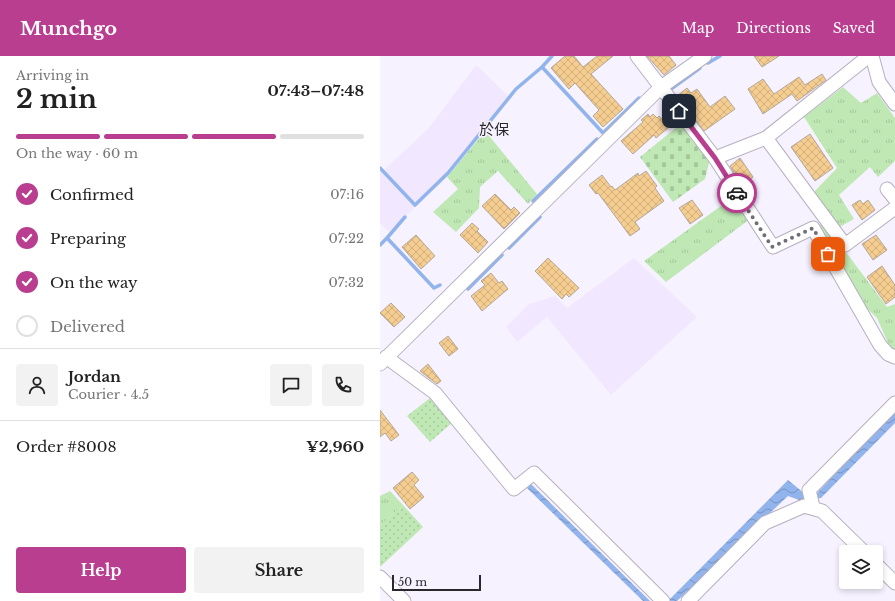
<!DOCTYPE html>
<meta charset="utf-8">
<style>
:root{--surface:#fff;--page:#f2f2f2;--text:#222;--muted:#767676;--line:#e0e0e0;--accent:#b93e90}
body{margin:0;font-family:"Libre Baskerville","Noto Sans JP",serif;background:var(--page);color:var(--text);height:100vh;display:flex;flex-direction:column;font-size:15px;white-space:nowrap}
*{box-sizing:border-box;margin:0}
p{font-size:13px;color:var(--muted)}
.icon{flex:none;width:22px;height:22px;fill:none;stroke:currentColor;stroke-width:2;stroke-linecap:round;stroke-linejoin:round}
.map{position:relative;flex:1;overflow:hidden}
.sheet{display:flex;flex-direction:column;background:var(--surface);width:380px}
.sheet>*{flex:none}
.fabs{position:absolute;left:459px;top:489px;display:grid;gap:8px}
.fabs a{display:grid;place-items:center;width:44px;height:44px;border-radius:4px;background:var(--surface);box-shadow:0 2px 6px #0003;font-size:20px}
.scale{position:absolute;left:12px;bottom:10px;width:89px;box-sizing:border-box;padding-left:4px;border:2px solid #2a272d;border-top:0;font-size:11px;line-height:14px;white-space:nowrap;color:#2a272d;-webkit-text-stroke:3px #f7f2ff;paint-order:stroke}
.pin{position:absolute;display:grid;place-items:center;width:34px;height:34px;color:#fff;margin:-17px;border-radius:8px;box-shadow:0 2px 6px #0006}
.courier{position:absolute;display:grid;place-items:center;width:40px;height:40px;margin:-20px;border:3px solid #b93e90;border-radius:50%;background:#fff;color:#222;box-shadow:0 1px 5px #0007}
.overview em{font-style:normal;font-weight:800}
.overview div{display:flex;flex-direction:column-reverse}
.overview{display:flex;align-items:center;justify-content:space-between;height:68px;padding:0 16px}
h1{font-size:26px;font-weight:800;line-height:30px}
.bar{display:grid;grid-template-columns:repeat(4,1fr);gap:6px 4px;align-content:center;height:48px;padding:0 16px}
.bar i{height:5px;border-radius:3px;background:var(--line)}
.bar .on{background:var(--accent)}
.bar p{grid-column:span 4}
.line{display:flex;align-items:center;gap:10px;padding:0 16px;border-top:1px solid var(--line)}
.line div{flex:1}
.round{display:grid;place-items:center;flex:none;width:42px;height:42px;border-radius:4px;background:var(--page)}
ol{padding:0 16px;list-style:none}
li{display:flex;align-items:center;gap:12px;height:44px}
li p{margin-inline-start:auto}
li .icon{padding:4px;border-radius:50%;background:var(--accent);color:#fff;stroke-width:4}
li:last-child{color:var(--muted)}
li i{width:22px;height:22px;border:2px solid var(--line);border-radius:50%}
.cta{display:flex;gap:8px;margin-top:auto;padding:8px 16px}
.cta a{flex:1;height:46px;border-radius:4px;background:var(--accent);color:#fff;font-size:16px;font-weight:800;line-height:46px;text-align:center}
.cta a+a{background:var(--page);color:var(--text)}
header{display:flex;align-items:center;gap:24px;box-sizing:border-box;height:56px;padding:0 20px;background:var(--accent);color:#fff}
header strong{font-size:19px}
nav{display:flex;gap:22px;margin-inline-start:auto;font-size:14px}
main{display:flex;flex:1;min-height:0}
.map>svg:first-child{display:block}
.built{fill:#f1e8ff}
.grass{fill:url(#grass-tufts)}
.cemetery{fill:url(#cemetery-stones)}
.garden{fill:url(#garden-dots)}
.water{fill:url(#water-waves)}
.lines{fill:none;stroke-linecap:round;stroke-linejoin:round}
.stream{stroke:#91b4ec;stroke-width:3.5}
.building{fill:url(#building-cross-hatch);stroke:#b1a89a}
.minor-casing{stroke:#b6b0bf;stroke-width:15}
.minor{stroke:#fff;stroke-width:13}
.done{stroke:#726e76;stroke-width:4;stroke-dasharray:0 7.2}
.route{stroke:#b93e90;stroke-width:5}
.labels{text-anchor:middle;stroke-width:3;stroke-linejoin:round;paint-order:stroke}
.neighbourhood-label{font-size:15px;fill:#2a272d;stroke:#f7f2ff}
</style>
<header>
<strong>Munchgo</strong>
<nav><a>Map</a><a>Directions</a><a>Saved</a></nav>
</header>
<main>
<section class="sheet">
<div class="overview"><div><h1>2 min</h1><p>Arriving in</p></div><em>07:43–07:48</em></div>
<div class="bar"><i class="on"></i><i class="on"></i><i class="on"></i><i></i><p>On the way · 60 m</p></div>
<ol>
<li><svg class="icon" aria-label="check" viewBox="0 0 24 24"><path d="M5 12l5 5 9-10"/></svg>Confirmed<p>07:16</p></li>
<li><svg class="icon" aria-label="check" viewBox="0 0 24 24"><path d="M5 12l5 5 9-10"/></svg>Preparing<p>07:22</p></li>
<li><svg class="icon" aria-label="check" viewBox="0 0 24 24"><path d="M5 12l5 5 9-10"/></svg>On the way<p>07:32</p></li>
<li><i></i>Delivered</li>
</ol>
<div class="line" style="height:72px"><a class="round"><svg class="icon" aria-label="person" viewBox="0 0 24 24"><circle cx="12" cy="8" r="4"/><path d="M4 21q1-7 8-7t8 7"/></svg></a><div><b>Jordan</b><p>Courier · 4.5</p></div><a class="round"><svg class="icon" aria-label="chat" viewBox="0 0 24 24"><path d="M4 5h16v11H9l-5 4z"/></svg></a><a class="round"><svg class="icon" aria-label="phone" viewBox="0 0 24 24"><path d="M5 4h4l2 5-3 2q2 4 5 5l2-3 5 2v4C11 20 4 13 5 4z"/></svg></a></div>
<div class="line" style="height:52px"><div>Order #8008</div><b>¥2,960</b></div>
<div class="cta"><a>Help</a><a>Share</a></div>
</section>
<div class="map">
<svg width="515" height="545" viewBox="0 0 515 545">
<defs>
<pattern id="grass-tufts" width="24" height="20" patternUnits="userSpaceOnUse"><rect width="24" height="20" fill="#bfe8b4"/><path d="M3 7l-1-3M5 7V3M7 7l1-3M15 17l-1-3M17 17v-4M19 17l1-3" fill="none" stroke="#a4c79b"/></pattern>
<pattern id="cemetery-stones" width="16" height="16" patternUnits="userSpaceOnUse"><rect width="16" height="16" fill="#bfe8b4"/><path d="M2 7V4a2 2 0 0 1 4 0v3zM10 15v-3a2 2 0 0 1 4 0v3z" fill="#a4c79b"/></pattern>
<pattern id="garden-dots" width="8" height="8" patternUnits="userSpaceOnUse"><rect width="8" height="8" fill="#bfe8b4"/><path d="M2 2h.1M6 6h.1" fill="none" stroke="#a4c79b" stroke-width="1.8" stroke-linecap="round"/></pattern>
<pattern id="water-waves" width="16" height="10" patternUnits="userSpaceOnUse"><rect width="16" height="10" fill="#91b4ec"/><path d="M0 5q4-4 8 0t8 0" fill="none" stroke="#7792c0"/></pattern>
<pattern id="building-cross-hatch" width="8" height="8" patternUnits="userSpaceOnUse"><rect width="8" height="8" fill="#f5cd90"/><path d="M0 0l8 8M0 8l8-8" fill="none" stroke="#d2b07c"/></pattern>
</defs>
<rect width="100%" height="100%" fill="#f7f2ff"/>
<g class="built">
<path d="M96,9L128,40L67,121L9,176L0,167V110L4,114L48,73Z"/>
<path d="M254,202L317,261L231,339L167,261L137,286L126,271L149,248L175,240L187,252Z"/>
</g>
<g class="grass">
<path d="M463,31L481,47L497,37L515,62V105L498,121L490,111L459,139L474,163L456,173L433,137L457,112L424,61Z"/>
<path d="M105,75L157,138L148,148L118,115L100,131L99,152L76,176L53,156L78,133L67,121Z"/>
<path d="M355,140L370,163L286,226L264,205Z"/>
<path d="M445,168L507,251L515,248V296L511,294L497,262L477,243L437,169Z"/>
<path d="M10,435L23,449L0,470V440Z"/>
</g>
<path class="cemetery" d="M303,66L330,103L325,123L293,146L260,101Z"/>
<g class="garden">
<path d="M50,342L73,366L50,386L27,360Z"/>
<path d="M23,449L43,471L0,511V470Z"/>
</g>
<g class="water">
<path d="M515,355V367L441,442L422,445L408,440L297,545H288L408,424L425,438L437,437Z"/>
<path d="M151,428L270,545H263L147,432Z"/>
</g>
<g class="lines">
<g class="stream">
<path d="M328,7L340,0"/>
<path d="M162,11L223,77L259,42"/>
<path d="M291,33L320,12"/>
<path d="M0,112L35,149L68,117L136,33L162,11L172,0"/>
<path d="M153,145L217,83"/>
<path d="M7,182L25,161"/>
<path d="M0,189L7,182L54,232L60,229"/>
<path d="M129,192L160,161"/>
<path d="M88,233L122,199"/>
</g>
</g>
<g class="building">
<path d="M185,0H194L203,11L217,0H233L211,18L243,53L223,71L213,60L219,54L195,27L189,33L171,12Z"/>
<path d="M267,0H289L296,9L284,19Z"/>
<path d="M374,0H399L382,11Z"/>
<path d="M442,18L446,24L417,45L412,38L383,58L368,33L383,23L394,38L419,21L425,29Z"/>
<path d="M307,32L311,37L317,33L330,51L345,40L355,53L324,75L297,40Z"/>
<path d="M268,58L270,61L273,58L277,62L279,60L289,71L276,82L274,79L253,98L241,85L263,66L261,64Z"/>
<path d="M430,78L453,112L435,125L411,91Z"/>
<path d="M360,102L373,121L362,129L350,110Z"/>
<path d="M266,115L277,130L275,132L284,145L255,166L260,173L250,180L218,137L216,138L209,129L222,119L231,131L232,130L235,134L258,117L259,120Z"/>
<path d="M115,138L131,154L134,151L140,157L124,173L102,150Z"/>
<path d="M312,144L323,159L310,168L299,152Z"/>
<path d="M480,144L483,148L488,144L495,154L482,164L472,149Z"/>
<path d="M92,167L99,173L97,175L108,186L98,197L80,179Z"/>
<path d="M36,179L55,200L41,213L22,191Z"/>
<path d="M496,179L507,194L493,204L482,188Z"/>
<path d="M168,202L199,232L189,241L186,238L182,243L155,215Z"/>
<path d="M502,210L515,229V241L506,248L487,221Z"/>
<path d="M111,217L119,227L122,225L128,233L102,255L91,240L105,229L101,225Z"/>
<path d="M11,247L25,261L14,271L0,257Z"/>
<path d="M68,280L78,293L69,300L59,287Z"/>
<path d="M48,308L61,325L57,328L40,315Z"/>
<path d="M0,354L19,379L11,385L5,377L0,381Z"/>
<path d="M32,416L39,424L34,429L44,441L30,453L13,432Z"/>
</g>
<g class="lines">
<defs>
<g id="minor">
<path d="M257,0L335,102L386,82L489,0"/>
<path d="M492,0L499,26L515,48"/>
<path d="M386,82L465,189L515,152"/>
<path d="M335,102L393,191L433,172L500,289L508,298L515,301"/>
<path d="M507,133L515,143"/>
<path d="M6,301L55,337L134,433L154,417L283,545"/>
<path d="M0,308L281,31L325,0"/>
<path d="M433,451L429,434L515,347"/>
<path d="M496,508L515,527"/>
<path d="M0,521L24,545"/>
<path d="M308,545L385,467L424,450L442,455L484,496"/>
</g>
</defs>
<use href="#minor" class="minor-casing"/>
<use href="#minor" class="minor"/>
</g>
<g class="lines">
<path class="done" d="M357,137L392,191L433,172L448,198"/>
<path class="route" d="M299,55L335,102L357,137"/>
</g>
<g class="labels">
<g class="neighbourhood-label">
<text x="114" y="79">於保</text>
</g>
</g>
</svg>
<div class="fabs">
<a><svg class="icon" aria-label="layers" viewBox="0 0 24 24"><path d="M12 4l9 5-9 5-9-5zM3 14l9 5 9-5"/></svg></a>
</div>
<div class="scale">50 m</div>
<div class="pin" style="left:448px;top:198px;background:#ea580c"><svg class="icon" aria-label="bag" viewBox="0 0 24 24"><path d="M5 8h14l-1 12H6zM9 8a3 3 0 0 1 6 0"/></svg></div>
<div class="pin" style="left:299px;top:55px;background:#1f2937"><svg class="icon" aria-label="home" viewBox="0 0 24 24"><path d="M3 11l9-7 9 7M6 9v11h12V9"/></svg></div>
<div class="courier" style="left:357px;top:137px"><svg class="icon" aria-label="car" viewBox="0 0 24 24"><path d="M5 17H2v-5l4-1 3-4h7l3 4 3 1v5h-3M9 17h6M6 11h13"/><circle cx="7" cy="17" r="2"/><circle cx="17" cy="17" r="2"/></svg></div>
</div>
</main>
